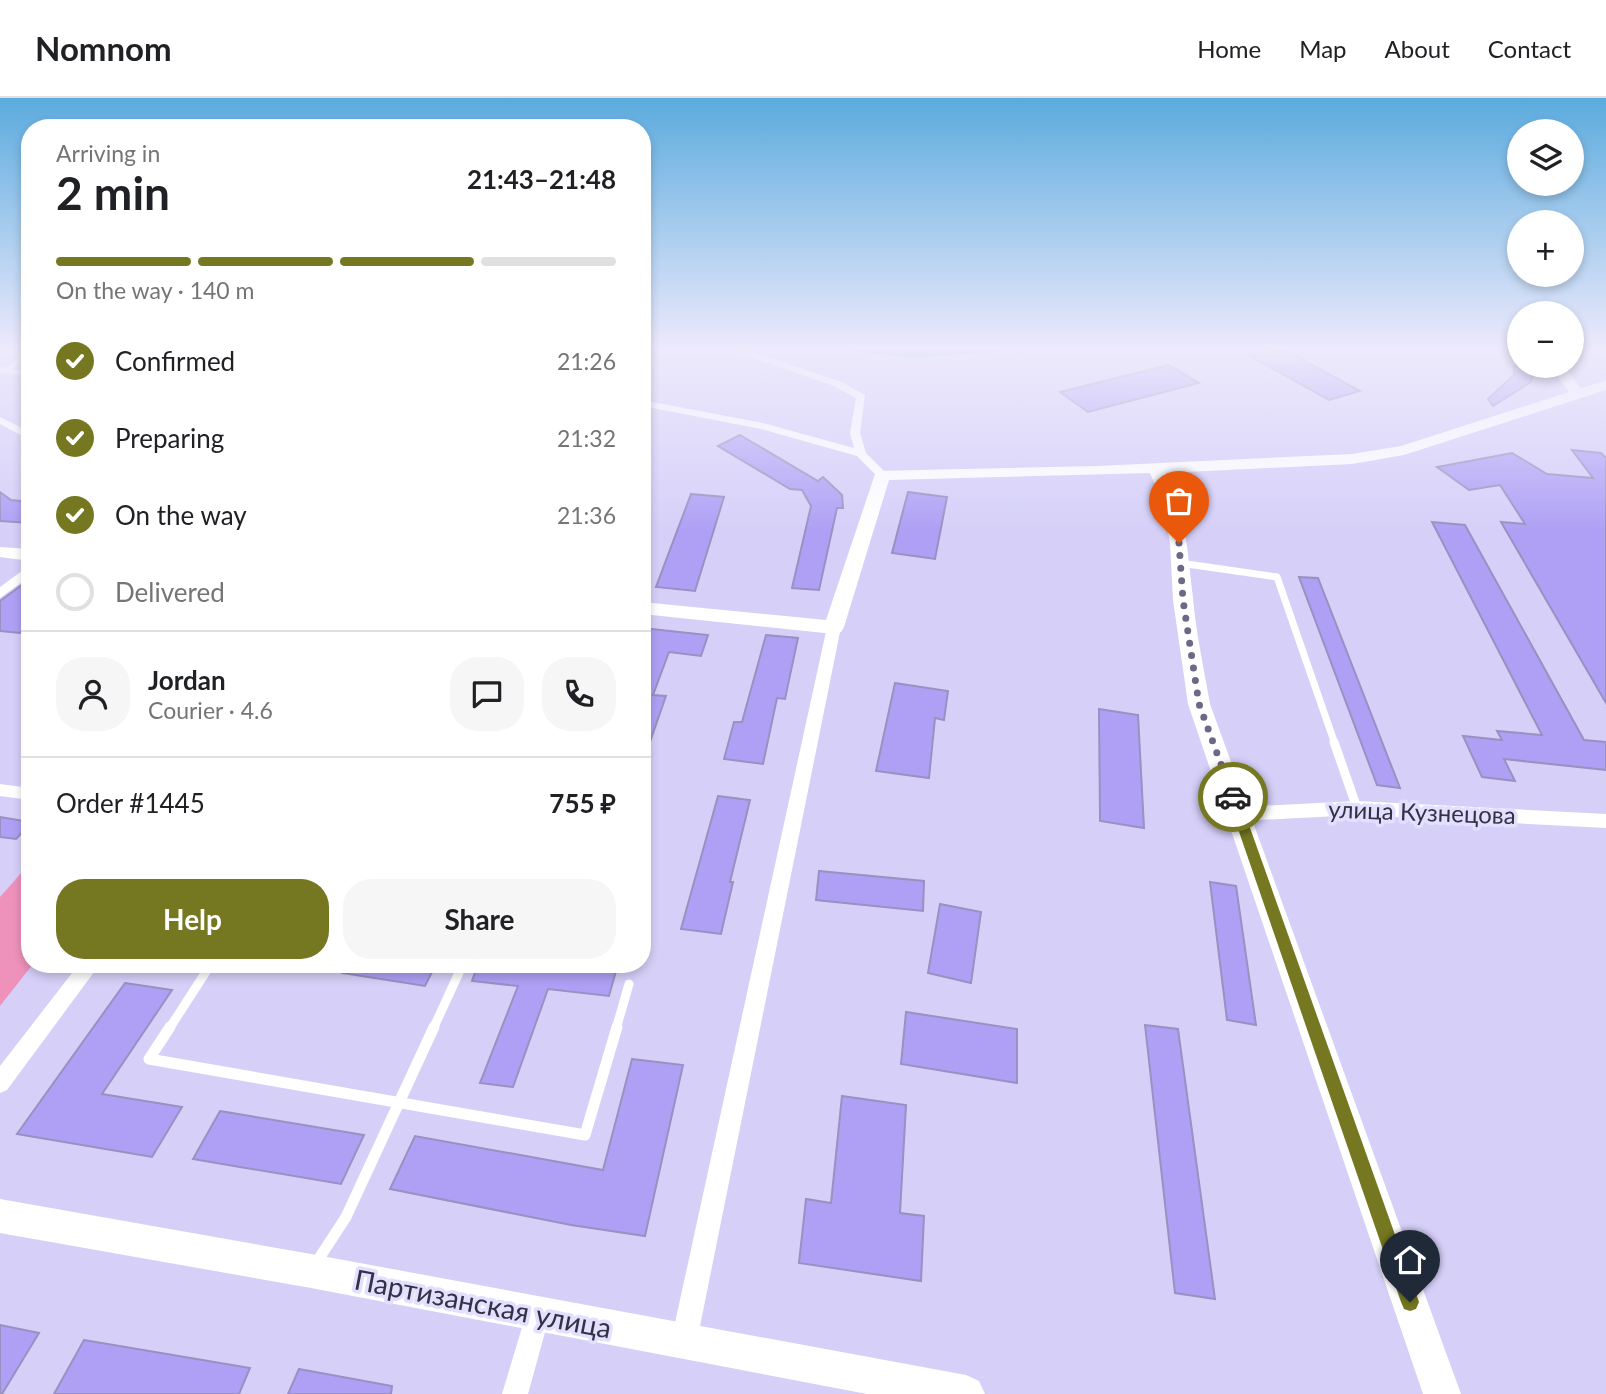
<!DOCTYPE html>
<meta charset="utf-8">
<style>
:root{--surface:#fff;--page:#f6f6f6;--text:#202124;--muted:#757577;--line:#e0e0e0;--accent:#757820}
body{margin:0;font-family:Lato,sans-serif;background:var(--page);color:var(--text);height:100vh;display:flex;flex-direction:column;font-size:26px;white-space:nowrap}
*{box-sizing:border-box;margin:0}
p{font-size:23px;color:var(--muted)}
.icon{flex:none;width:38px;height:38px;fill:none;stroke:currentColor;stroke-width:2;stroke-linecap:round;stroke-linejoin:round}
.map{position:relative;flex:1;overflow:hidden}
.sheet{position:absolute;left:21px;top:21px;width:630px;height:854px;display:flex;flex-direction:column;background:var(--surface);border-radius:28px;box-shadow:0 4px 10px #0003}
.sheet>*{flex:none}
.buttons{position:absolute;left:1507px;top:21px;display:grid;gap:14px}
.buttons a{display:grid;place-items:center;width:77px;height:77px;border-radius:50%;background:var(--surface);box-shadow:0 4px 10px #0003;font-size:35px}
.pin{position:absolute;display:grid;place-items:center;width:60px;height:60px;color:#fff;margin:-72px -30px;border-radius:50% 50% 50% 0;rotate:-45deg;box-shadow:0 0 7px #0007}
.pin .icon{rotate:45deg}
.courier{position:absolute;display:grid;place-items:center;width:70px;height:70px;margin:-35px;border:5px solid #757820;border-radius:50%;background:#fff;color:#222;box-shadow:0 2px 9px #0007}
.head em{font-style:normal;font-weight:700}
.head div{display:flex;flex-direction:column-reverse}
.head{display:flex;align-items:center;justify-content:space-between;height:119px;padding:0 35px}
h1{font-size:46px;font-weight:700;line-height:52px}
.bar{display:grid;grid-template-columns:repeat(4,1fr);gap:10px 7px;align-content:center;height:84px;padding:0 35px}
.bar i{height:9px;border-radius:5px;background:var(--line)}
.bar .current{background:var(--accent)}
.bar p{grid-column:span 4}
.line{display:flex;align-items:center;gap:18px;padding:0 35px;border-top:2px solid var(--line)}
.line div{flex:1}
.round{display:grid;place-items:center;flex:none;width:74px;height:74px;border-radius:28px;background:var(--page)}
ol{padding:0 35px;list-style:none}
li{display:flex;align-items:center;gap:21px;height:77px}
li p{margin-inline-start:auto}
li .icon{padding:7px;border-radius:50%;background:var(--accent);color:#fff;stroke-width:4}
li:last-child{color:var(--muted)}
li i{width:38px;height:38px;border:4px solid var(--line);border-radius:50%}
.button{display:flex;gap:14px;margin-top:auto;padding:14px 35px}
.button a{flex:1;height:80px;border-radius:28px;background:var(--accent);color:#fff;font-size:28px;font-weight:700;line-height:80px;text-align:center}
.button a+a{background:var(--page);color:var(--text)}
header{display:flex;align-items:center;gap:42px;box-sizing:border-box;height:98px;padding:0 35px;background:var(--surface);border-bottom:2px solid var(--line)}
header strong{font-size:33px}
nav{display:flex;gap:38px;margin-inline-start:auto;font-size:24px}
.map>svg:first-child{display:block}
.green{fill:#ee92bc}
.water{fill:#299dce}
.building{fill:#afa0f5;stroke:#9891c1;stroke-width:2}
.lines{fill:none;stroke-linecap:round;stroke-linejoin:round}
.lane-far3{stroke:#fff;stroke-width:5}
.lane-far2{stroke:#fff;stroke-width:7}
.lane-far1{stroke:#fff;stroke-width:9}
.lane{stroke:#fff;stroke-width:11}
.street{fill:#fff;fill-rule:evenodd}
.secondary{fill:#fff;fill-rule:evenodd}
.route{fill:#757820}
.done{stroke:#6d6984;stroke-width:7;stroke-dasharray:0 12.6}
.labels{text-anchor:middle;stroke-width:7;stroke-linejoin:round;paint-order:stroke}
.street-label{font-size:24px;fill:#343145;stroke:#e3dffe}
.near-street-label{font-size:28px;fill:#343145;stroke:#e3dffe}
</style>
<header>
<strong>Nomnom</strong>
<nav><a>Home</a><a>Map</a><a>About</a><a>Contact</a></nav>
</header>
<div class="map">
<svg width="1606" height="1296" viewBox="0 0 1606 1296">
<rect width="100%" height="100%" fill="#d6d0f9"/>
<path class="green" d="M30,765V866H33L0,908V799Z"/>
<path class="water" d="M834,251H1030L912,260Z"/>
<g class="building">
<path d="M1276,251H1283L1360,293L1329,302L1250,258Z"/>
<path d="M1169,267L1199,285L1088,314L1060,294Z"/>
<path d="M1514,268H1534L1531,284L1493,308L1488,301L1514,277Z"/>
<path d="M740,337L818,383L823,379L842,397L843,410H837L819,492L792,490L811,408L802,392L790,391L718,348Z"/>
<path d="M1572,352L1601,355L1606,360V605L1501,424L1525,426L1500,387L1469,392L1437,369L1512,355L1547,376L1593,380Z"/>
<path d="M0,394L11,402L30,404V425L0,423Z"/>
<path d="M908,394L947,399L935,461L892,455Z"/>
<path d="M691,396L724,399L695,493L656,489Z"/>
<path d="M1432,424L1465,427L1584,642L1606,644V672L1504,661L1515,683L1482,679L1463,638L1502,642L1497,633L1542,637Z"/>
<path d="M1299,479L1318,480L1400,690L1377,687Z"/>
<path d="M30,481V526L20,535L0,533V503Z"/>
<path d="M642,530L708,537L701,558L669,554L653,597L666,598L645,658H642Z"/>
<path d="M766,537L798,540L785,601L777,600L763,666L724,661L734,624H742Z"/>
<path d="M895,585L948,593L944,622L935,620L929,680L876,673Z"/>
<path d="M1099,611L1138,617L1144,730L1100,723Z"/>
<path d="M718,698L750,702L730,784H733L721,836L681,831Z"/>
<path d="M0,719L30,724V726L16,741L0,739Z"/>
<path d="M819,773L924,783L923,813L816,802Z"/>
<path d="M1210,784L1236,788L1256,927L1227,922Z"/>
<path d="M940,806L981,814L971,885L928,875Z"/>
<path d="M342,866H436L425,888L342,875Z"/>
<path d="M478,866H618L609,898L548,891L513,989L480,985L518,888L472,883Z"/>
<path d="M125,885L172,892L102,996L182,1009L152,1059L17,1036Z"/>
<path d="M906,914L1017,931V985L901,966Z"/>
<path d="M1145,927L1178,931L1215,1201L1175,1195Z"/>
<path d="M632,961L683,967L645,1138L571,1127L390,1091L415,1038L603,1072Z"/>
<path d="M842,998L906,1007L900,1115L924,1118L921,1183L799,1165L806,1101L831,1105Z"/>
<path d="M220,1013L364,1037L341,1086L193,1061Z"/>
<path d="M0,1227L39,1235L2,1296H0Z"/>
<path d="M84,1242L250,1270L239,1296H54Z"/>
<path d="M299,1271L392,1288L391,1296H288Z"/>
</g>
<g class="lines">
<g class="lane-far3">
<path d="M0,253L5,251"/>
<path d="M0,272L30,275"/>
<path d="M5,273L30,255"/>
</g>
<path class="lane-far2" d="M1180,465L1277,479L1335,646"/>
<g class="lane-far1">
<path d="M1334,644L1357,710"/>
<path d="M169,931L211,866"/>
<path d="M433,931L463,866"/>
<path d="M616,931L629,886"/>
</g>
<g class="lane">
<path d="M170,929L149,961L585,1037L617,929"/>
<path d="M316,1165L346,1119L434,929"/>
</g>
<g class="street">
<path d="M728,251H743L842,284L865,297L860,335L866,355L886,375V379H878L857,358L761,331L642,308V302L763,325L854,350L850,335L856,300L834,288Z"/>
<path d="M0,319L30,334V342L0,326Z"/>
<path d="M30,467V478L0,500V489Z"/>
<path d="M834,524L841,529L697,1243L693,1252L684,1256L675,1252L671,1243L827,529Z"/>
<path d="M0,686L30,690V702L0,698Z"/>
<path d="M1357,703L1606,716V730L1357,717L1239,723L1233,721L1231,716L1233,711L1239,709Z"/>
<path d="M79,866H100L7,992L0,995V968Z"/>
<path d="M538,1204L547,1207L550,1216L528,1296H502L526,1216L529,1207Z"/>
</g>
<g class="secondary">
<path d="M1550,268H1564L1581,290L1606,283V292L1404,357L1352,366L1166,375C1187,420 1187,452 1193,500C1196,535 1204,571 1210,606L1461,1296H1423L1188,606L1173,502L1170,445L1163,406L1150,375L889,382L844,529L841,534L834,536L642,516V504L826,522L876,373L1097,368L1352,356L1401,348L1569,294Z"/>
<path d="M0,449L30,451V463L0,459Z"/>
<path d="M0,1101L311,1156L966,1277L979,1283L985,1296H867L311,1190L0,1135Z"/>
</g>
</g>
<linearGradient id="sky" x2="0" y2="1"><stop stop-color="#5babde"/><stop offset="0.58" stop-color="#edeafc"/><stop offset="1" stop-color="#edeafc" stop-opacity="0"/></linearGradient>
<rect width="1606" height="433" fill="url(#sky)"/>
<path class="route" d="M1233,695L1239,699L1419,1204L1416,1211L1410,1213L1404,1211L1401,1204L1227,699Z"/>
<g class="lines">
<path class="done" d="M1179,445L1183,502L1199,606L1233,699"/>
</g>
<g class="labels">
<g class="street-label">
<text transform="translate(1422 715) rotate(2)" y="8">улица Кузнецова</text>
</g>
<g class="near-street-label">
<text transform="translate(483 1206) rotate(11)" y="10">Партизанская улица</text>
</g>
</g>
</svg>
<div class="buttons">
<a><svg class="icon" aria-label="layers" viewBox="0 0 24 24"><path d="M12 4l9 5-9 5-9-5zM3 14l9 5 9-5"/></svg></a>
<a>+</a>
<a>−</a>
</div>
<div class="pin" style="left:1179px;top:445px;background:#ea580c"><svg class="icon" aria-label="bag" viewBox="0 0 24 24"><path d="M5 8h14l-1 12H6zM9 8a3 3 0 0 1 6 0"/></svg></div>
<div class="pin" style="left:1410px;top:1204px;background:#1f2937"><svg class="icon" aria-label="home" viewBox="0 0 24 24"><path d="M3 11l9-7 9 7M6 9v11h12V9"/></svg></div>
<div class="courier" style="left:1233px;top:699px"><svg class="icon" aria-label="car" viewBox="0 0 24 24"><path d="M5 17H2v-5l4-1 3-4h7l3 4 3 1v5h-3M9 17h6M6 11h13"/><circle cx="7" cy="17" r="2"/><circle cx="17" cy="17" r="2"/></svg></div>
<section class="sheet">
<div class="head"><div><h1>2 min</h1><p>Arriving in</p></div><em>21:43–21:48</em></div>
<div class="bar"><i class="current"></i><i class="current"></i><i class="current"></i><i></i><p>On the way · 140 m</p></div>
<ol>
<li><svg class="icon" aria-label="check" viewBox="0 0 24 24"><path d="M5 12l5 5 9-10"/></svg>Confirmed<p>21:26</p></li>
<li><svg class="icon" aria-label="check" viewBox="0 0 24 24"><path d="M5 12l5 5 9-10"/></svg>Preparing<p>21:32</p></li>
<li><svg class="icon" aria-label="check" viewBox="0 0 24 24"><path d="M5 12l5 5 9-10"/></svg>On the way<p>21:36</p></li>
<li><i></i>Delivered</li>
</ol>
<div class="line" style="height:126px"><a class="round"><svg class="icon" aria-label="person" viewBox="0 0 24 24"><circle cx="12" cy="8" r="4"/><path d="M4 21q1-7 8-7t8 7"/></svg></a><div><b>Jordan</b><p>Courier · 4.6</p></div><a class="round"><svg class="icon" aria-label="chat" viewBox="0 0 24 24"><path d="M4 5h16v11H9l-5 4z"/></svg></a><a class="round"><svg class="icon" aria-label="phone" viewBox="0 0 24 24"><path d="M5 4h4l2 5-3 2q2 4 5 5l2-3 5 2v4C11 20 4 13 5 4z"/></svg></a></div>
<div class="line" style="height:91px"><div>Order #1445</div><b>755 ₽</b></div>
<div class="button"><a>Help</a><a>Share</a></div>
</section>
</div>
